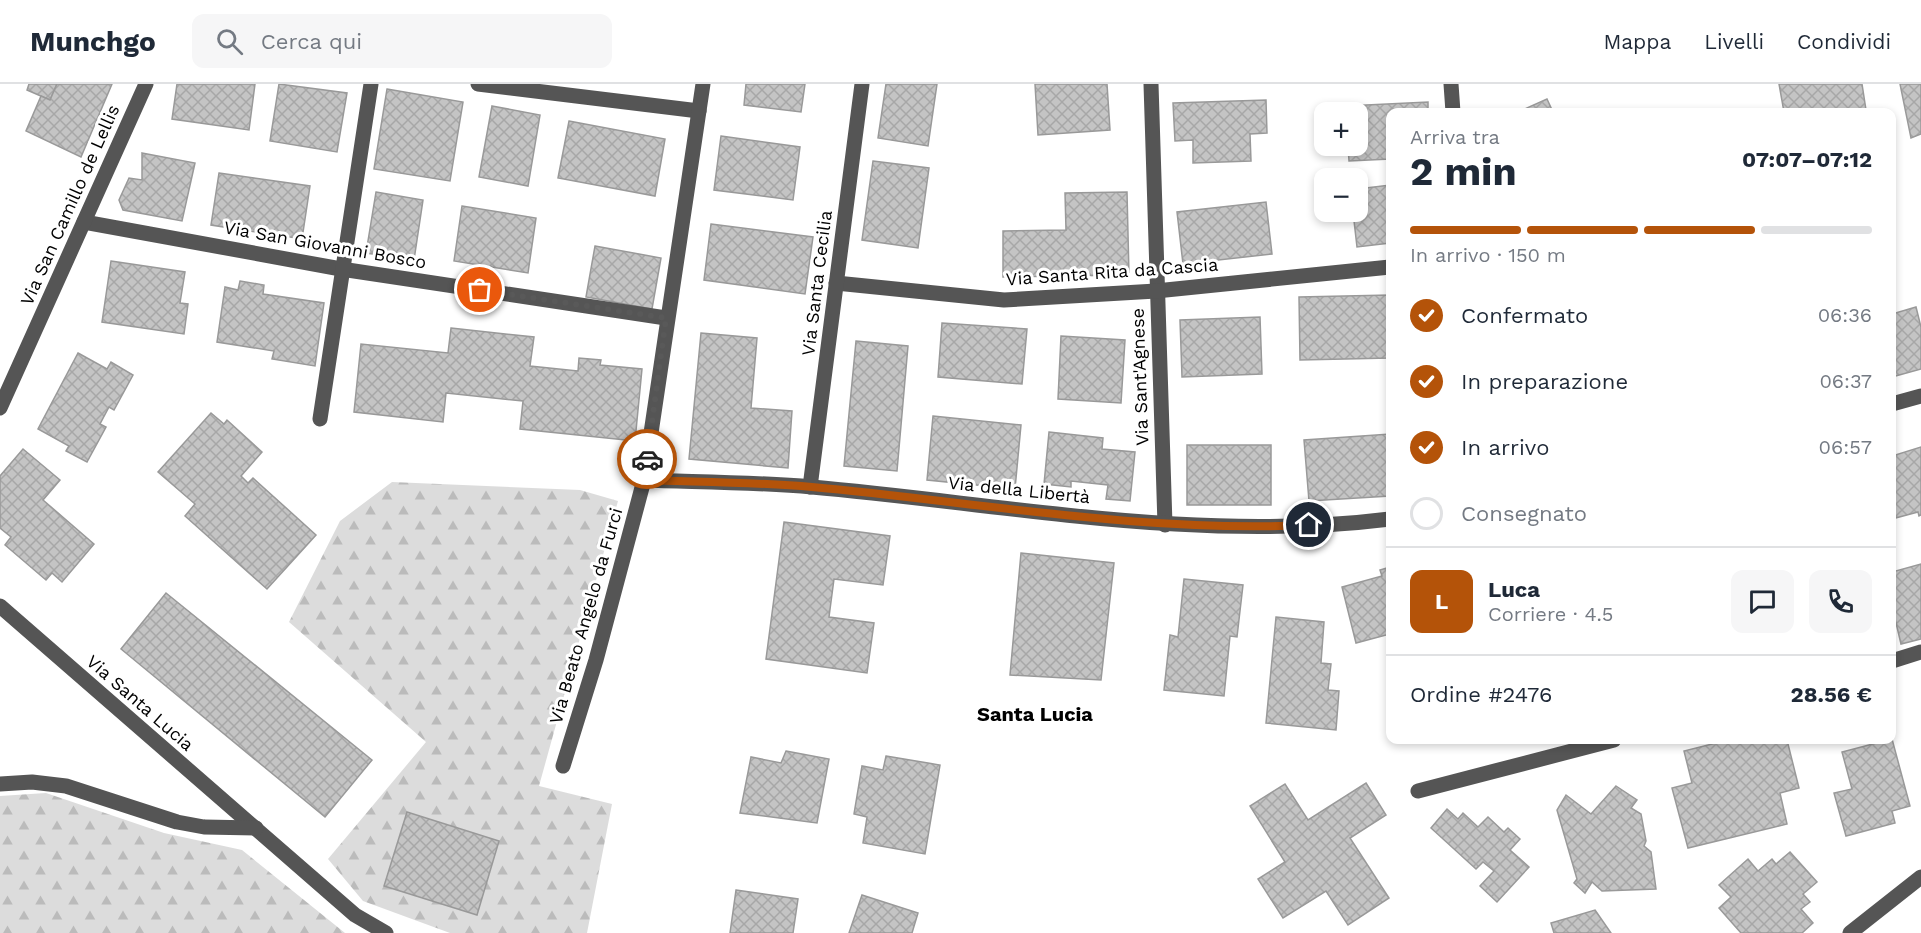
<!DOCTYPE html>
<html lang="it">
<meta charset="utf-8">
<style>
:root{--surface:#fff;--page:#f6f6f7;--text:#1f2937;--muted:#747a83;--line:#e0e1e3;--accent:#b45309}
body{margin:0;font-family:"Work Sans",sans-serif;background:var(--page);color:var(--text);height:100vh;display:flex;flex-direction:column;font-size:22px;white-space:nowrap}
*{box-sizing:border-box;margin:0}
p{font-size:20px;color:var(--muted)}
.icon{flex:none;width:33px;height:33px;fill:none;stroke:currentColor;stroke-width:2;stroke-linecap:round;stroke-linejoin:round}
.map{position:relative;flex:1;overflow:hidden}
.details{position:absolute;left:1386px;top:24px;width:510px;height:636px;display:flex;flex-direction:column;background:var(--surface);border-radius:12px;box-shadow:0 3px 9px #0003}
.details>*{flex:none}
.buttons{position:absolute;left:1314px;top:18px;display:grid;gap:12px}
.buttons a{display:grid;place-items:center;width:54px;height:54px;border-radius:12px;background:var(--surface);box-shadow:0 3px 9px #0003;font-size:30px}
.pin{position:absolute;display:grid;place-items:center;width:51px;height:51px;color:#fff;margin:-26px;border:3px solid #fff;border-radius:50%;box-shadow:0 2px 6px #0007}
.courier{position:absolute;display:grid;place-items:center;width:60px;height:60px;margin:-30px;border:4px solid #b45309;border-radius:50%;background:#fff;color:#222;box-shadow:0 2px 8px #0007}
.headline em{font-style:normal;font-weight:700}
.headline div{display:flex;flex-direction:column-reverse}
.headline{display:flex;align-items:center;justify-content:space-between;height:102px;padding:0 24px}
h1{font-size:39px;font-weight:700;line-height:45px}
.bar{display:grid;grid-template-columns:repeat(4,1fr);gap:9px 6px;align-content:center;height:72px;padding:0 24px}
.bar i{height:8px;border-radius:4px;background:var(--line)}
.bar .active{background:var(--accent)}
.bar p{grid-column:span 4}
.line{display:flex;align-items:center;gap:15px;padding:0 24px;border-top:2px solid var(--line)}
.line div{flex:1}
.round{display:grid;place-items:center;flex:none;width:63px;height:63px;border-radius:12px;background:var(--page)}
ol{padding:0 24px;list-style:none}
li{display:flex;align-items:center;gap:18px;height:66px}
li p{margin-inline-start:auto}
li .icon{padding:6px;border-radius:50%;background:var(--accent);color:#fff;stroke-width:4}
li:last-child{color:var(--muted)}
li i{width:33px;height:33px;border:3px solid var(--line);border-radius:50%}
header{display:flex;align-items:center;gap:36px;box-sizing:border-box;height:84px;padding:0 30px;background:var(--surface);border-bottom:2px solid var(--line)}
header strong{font-size:28px}
nav{display:flex;gap:33px;margin-inline-start:auto;font-size:21px}
.search{width:420px;height:54px;background:var(--page);display:flex;align-items:center;gap:15px;box-sizing:border-box;padding:0 21px;border-radius:12px;color:var(--muted);font-size:22px}
.map>svg:first-child{display:block}
.forest{fill:url(#forest-firs)}
.building{fill:url(#building-cross-hatch);stroke:#999;stroke-width:1.5}
.lines{fill:none;stroke-linecap:round;stroke-linejoin:round}
.minor{stroke:#555;stroke-width:15}
.done{stroke:#595959;stroke-width:6;stroke-dasharray:0 10.8}
.route{stroke:#b45309;stroke-width:8}
.labels{text-anchor:middle;stroke-width:6;stroke-linejoin:round;paint-order:stroke}
.street-label{font-size:18px;fill:#000;stroke:#fff}
.neighbourhood-label{font-size:20px;font-weight:bold;fill:#000;stroke:#fff}
</style>
<header>
<strong>Munchgo</strong>
<div class="search"><svg class="icon" aria-label="search" viewBox="0 0 24 24"><circle cx="10" cy="10" r="6"/><path d="M15 15l6 6"/></svg>Cerca qui</div>
<nav><a>Mappa</a><a>Livelli</a><a>Condividi</a></nav>
</header>
<div class="map">
<svg width="1921" height="849" viewBox="0 0 1921 849">
<defs>
<pattern id="forest-firs" width="22" height="20" patternUnits="userSpaceOnUse" patternTransform="scale(1.5)"><rect width="22" height="20" fill="#dcdcdc"/><path d="M5 1l3.5 6h-7zM16 11l3.5 6h-7z" fill="#bbb"/></pattern>
<pattern id="building-cross-hatch" width="8" height="8" patternUnits="userSpaceOnUse" patternTransform="scale(1.5)"><rect width="8" height="8" fill="#c4c4c4"/><path d="M0 0l8 8M0 8l8-8" fill="none" stroke="#a7a7a7"/></pattern>
</defs>
<rect width="100%" height="100%" fill="#fff"/>
<g class="forest">
<path d="M392,398L580,406L618,417L539,702L612,720L587,849H450L363,817L328,775L426,658L289,538L340,437Z"/>
<path d="M46,709L164,749L242,766L345,849H0V712Z"/>
</g>
<g class="building">
<path d="M29,0H57L50,16L27,6Z"/>
<path d="M57,0H112L81,73L26,47L41,12L50,16Z"/>
<path d="M177,0H255L249,46L172,35Z"/>
<path d="M279,0L347,9L337,68L270,57Z"/>
<path d="M746,0H805L801,28L744,21Z"/>
<path d="M886,0H937L928,62L878,54Z"/>
<path d="M1035,0H1107L1110,46L1038,51Z"/>
<path d="M1779,0H1862L1866,26L1784,28Z"/>
<path d="M1900,0H1921V50L1911,54Z"/>
<path d="M387,5L463,18L450,97L374,85Z"/>
<path d="M1547,15L1553,28H1521L1520,27Z"/>
<path d="M1266,16L1267,49L1250,50L1251,77L1193,79V56L1175,57L1173,19Z"/>
<path d="M1428,18V28H1390V75L1349,77L1348,62H1358V28H1346V22Z"/>
<path d="M492,22L540,31L528,102L479,93Z"/>
<path d="M569,37L665,55L655,112L558,94Z"/>
<path d="M721,52L800,63L793,116L714,106Z"/>
<path d="M142,69L195,79L182,137L123,126L119,116L129,94L142,96Z"/>
<path d="M873,77L929,84L918,164L862,156Z"/>
<path d="M219,89L310,102L302,155L211,141Z"/>
<path d="M1390,101V159L1357,163L1353,128H1358V105Z"/>
<path d="M376,108L423,116L414,176L366,169Z"/>
<path d="M1127,108L1129,191L1003,193V147L1066,146L1065,109Z"/>
<path d="M1266,118L1272,170L1183,180L1177,128Z"/>
<path d="M462,122L536,134L528,189L454,177Z"/>
<path d="M711,140L813,153L805,210L704,196Z"/>
<path d="M595,162L661,174L652,225L586,213Z"/>
<path d="M111,177L185,188L180,219L188,220L184,250L102,238Z"/>
<path d="M240,197L264,201L263,210L324,219L315,282L272,275L274,267L217,258L225,203L238,206Z"/>
<path d="M1390,211V274L1300,276L1299,213Z"/>
<path d="M1916,223L1921,243V285L1892,293V230Z"/>
<path d="M1260,233L1262,290L1182,293L1180,236Z"/>
<path d="M942,239L1027,245L1022,300L938,293Z"/>
<path d="M451,244L534,253L530,282L578,287L579,274L601,276L600,281L642,285L635,357L520,345L523,317L446,309L443,338L354,328L361,260L448,269Z"/>
<path d="M701,249L757,254L751,324L792,327L788,384L689,375Z"/>
<path d="M1061,252L1125,256L1121,319L1058,315Z"/>
<path d="M856,257L908,262L897,387L844,382Z"/>
<path d="M78,269L107,285L111,278L133,291L114,326L109,323L100,340L106,343L87,378L66,367L69,362L38,345Z"/>
<path d="M211,329L224,340L227,336L262,368L241,392L248,399L253,394L316,451L267,505L185,432L195,420L158,388Z"/>
<path d="M933,332L1021,341L1015,405L927,396Z"/>
<path d="M1049,348L1103,354L1102,365L1135,368L1130,417L1106,415L1108,401L1071,397V403L1044,400Z"/>
<path d="M1390,350V412L1309,417L1304,356Z"/>
<rect x="1187" y="361" width="84" height="60"/>
<path d="M1921,363V431L1919,432L1918,428L1892,435V372Z"/>
<path d="M23,365L60,396L43,416L94,460L62,498L52,489L46,496L5,461L11,453L0,444V392Z"/>
<path d="M784,438L890,452L883,501L834,495L829,533L874,539L867,589L766,575Z"/>
<path d="M1021,469L1114,479L1101,596L1010,591Z"/>
<path d="M1921,480V555L1901,560L1892,522V488Z"/>
<path d="M1390,483V550L1356,559L1342,503L1382,492L1380,486Z"/>
<path d="M1184,495L1243,501L1237,553L1230,552L1224,612L1164,606L1170,551L1178,553Z"/>
<path d="M166,509L372,676L325,733L121,565Z"/>
<path d="M1276,533L1324,538L1321,579L1331,580L1328,606L1339,607L1336,646L1266,639Z"/>
<path d="M1892,655L1910,722L1892,727L1895,739L1846,752L1834,709L1852,705L1842,668Z"/>
<path d="M1728,656H1787L1799,704L1780,709L1787,740L1688,764L1672,704L1692,699L1684,667Z"/>
<path d="M786,667L829,675L817,739L740,729L751,673L781,679Z"/>
<path d="M886,672L940,681L925,770L863,759L867,733L854,730L862,682L883,686Z"/>
<path d="M1366,699L1386,731L1350,754L1389,814L1348,841L1326,807L1283,834L1258,795L1285,778L1250,722L1285,700L1308,736Z"/>
<path d="M1616,702L1637,716L1631,724L1641,730L1646,757L1644,762L1651,768L1656,805L1602,807L1592,798L1585,809L1574,799L1577,795L1557,726L1566,711L1591,730Z"/>
<path d="M1447,725L1458,735L1463,729L1478,743L1488,733L1504,748L1508,744L1520,755L1510,766L1529,783L1497,818L1480,802L1494,787L1483,778L1476,785L1431,744Z"/>
<path d="M407,728L499,757L477,831L384,802Z"/>
<path d="M1790,768L1817,798L1803,810L1810,818L1801,825L1813,839L1802,849H1741L1719,824L1731,813L1719,801L1748,775L1758,787L1772,775L1776,780Z"/>
<path d="M736,806L798,815L793,849H730Z"/>
<path d="M862,811L918,829L912,849H849Z"/>
<path d="M1595,826L1611,849H1554L1551,839Z"/>
</g>
<g class="lines">
<g class="minor">
<path d="M478,0L699,27"/>
<path d="M1151,0L1165,441"/>
<path d="M1451,0L1453,28"/>
<path d="M84,138L341,185L666,234"/>
<path d="M836,199L1004,216L1156,207L1390,183"/>
<path d="M1892,320L1921,312"/>
<path d="M0,324L146,0"/>
<path d="M320,335L371,0"/>
<path d="M644,396C700,398 756,398 812,403C1004,420 1197,459 1390,435"/>
<path d="M810,403L862,0"/>
<path d="M0,522L355,831L386,849"/>
<path d="M1892,577L1921,568"/>
<path d="M563,682L596,576L644,396L703,0"/>
<path d="M0,700L32,698L66,702L177,738L204,743L256,744"/>
<path d="M1418,707L1614,656"/>
<path d="M1850,849L1921,793"/>
</g>
</g>
<g class="lines">
<path class="done" d="M480,206L666,234L647,375"/>
<path class="route" d="M647,375L644,396C700,398 756,398 812,403C977,418 1142,449 1309,441"/>
</g>
<g class="labels">
<g class="street-label">
<text transform="translate(70 121) rotate(-66)" y="6">Via San Camillo de Lellis</text>
<text transform="translate(325 161) rotate(10)" y="6">Via San Giovanni Bosco</text>
<text transform="translate(1112 188) rotate(-4)" y="6">Via Santa Rita da Cascia</text>
<text transform="translate(817 199) rotate(-83)" y="6">Via Santa Cecilia</text>
<text transform="translate(1140 293) rotate(-92)" y="6">Via Sant'Agnese</text>
<text transform="translate(1019 406) rotate(6)" y="6">Via della Libertà</text>
<text transform="translate(586 532) rotate(-74)" y="6">Via Beato Angelo da Furci</text>
<text transform="translate(140 619) rotate(41)" y="6">Via Santa Lucia</text>
</g>
<g class="neighbourhood-label">
<text x="1035" y="637">Santa Lucia</text>
</g>
</g>
</svg>
<div class="buttons">
<a>+</a>
<a>−</a>
</div>
<div class="pin" style="left:480px;top:206px;background:#ea580c"><svg class="icon" aria-label="bag" viewBox="0 0 24 24"><path d="M5 8h14l-1 12H6zM9 8a3 3 0 0 1 6 0"/></svg></div>
<div class="pin" style="left:1309px;top:441px;background:#1f2937"><svg class="icon" aria-label="home" viewBox="0 0 24 24"><path d="M3 11l9-7 9 7M6 9v11h12V9"/></svg></div>
<div class="courier" style="left:647px;top:375px"><svg class="icon" aria-label="car" viewBox="0 0 24 24"><path d="M5 17H2v-5l4-1 3-4h7l3 4 3 1v5h-3M9 17h6M6 11h13"/><circle cx="7" cy="17" r="2"/><circle cx="17" cy="17" r="2"/></svg></div>
<section class="details">
<div class="headline"><div><h1>2 min</h1><p>Arriva tra</p></div><em>07:07–07:12</em></div>
<div class="bar"><i class="active"></i><i class="active"></i><i class="active"></i><i></i><p>In arrivo · 150 m</p></div>
<ol>
<li><svg class="icon" aria-label="check" viewBox="0 0 24 24"><path d="M5 12l5 5 9-10"/></svg>Confermato<p>06:36</p></li>
<li><svg class="icon" aria-label="check" viewBox="0 0 24 24"><path d="M5 12l5 5 9-10"/></svg>In preparazione<p>06:37</p></li>
<li><svg class="icon" aria-label="check" viewBox="0 0 24 24"><path d="M5 12l5 5 9-10"/></svg>In arrivo<p>06:57</p></li>
<li><i></i>Consegnato</li>
</ol>
<div class="line" style="height:108px"><b class="round" style="background:var(--accent);color:#fff">L</b><div><b>Luca</b><p>Corriere · 4.5</p></div><a class="round"><svg class="icon" aria-label="chat" viewBox="0 0 24 24"><path d="M4 5h16v11H9l-5 4z"/></svg></a><a class="round"><svg class="icon" aria-label="phone" viewBox="0 0 24 24"><path d="M5 4h4l2 5-3 2q2 4 5 5l2-3 5 2v4C11 20 4 13 5 4z"/></svg></a></div>
<div class="line" style="height:78px"><div>Ordine #2476</div><b>28.56 €</b></div>
</section>
</div>
